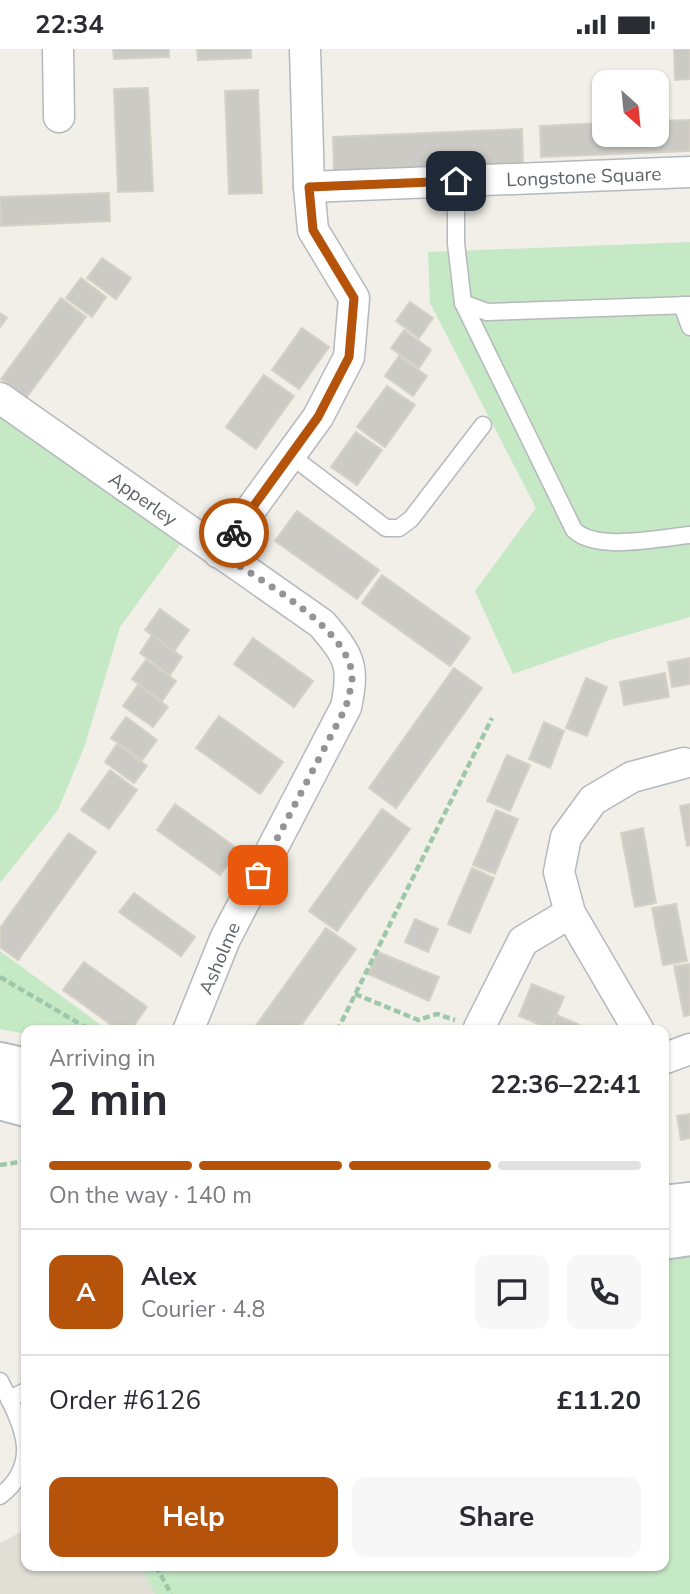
<!DOCTYPE html>
<meta charset="utf-8">
<style>
:root{--surface:#fff;--page:#f7f7f7;--text:#2b2b33;--muted:#7c7c81;--line:#e1e1e2;--accent:#b45309}
body{margin:0;font-family:"Nunito Sans",sans-serif;background:var(--page);color:var(--text);height:100vh;display:flex;flex-direction:column;font-size:26px;white-space:nowrap}
*{box-sizing:border-box;margin:0}
p{font-size:23px;color:var(--muted)}
.icon{flex:none;width:38px;height:38px;fill:none;stroke:currentColor;stroke-width:2;stroke-linecap:round;stroke-linejoin:round}
.map{position:relative;flex:1;overflow:hidden}
.panel{position:absolute;left:21px;top:976px;width:648px;height:546px;display:flex;flex-direction:column;background:var(--surface);border-radius:14px;box-shadow:0 2px 5px #0004}
.panel>*{flex:none}
.needle{width:46px;rotate:153deg}
.tools{position:absolute;left:592px;top:21px;display:grid;gap:14px}
.tools a{display:grid;place-items:center;width:77px;height:77px;border-radius:14px;background:var(--surface);box-shadow:0 2px 5px #0004;font-size:35px}
.pin{position:absolute;display:grid;place-items:center;width:60px;height:60px;color:#fff;margin:-30px;border-radius:14px;box-shadow:0 4px 10px #0006}
.courier{position:absolute;display:grid;place-items:center;width:70px;height:70px;margin:-35px;border:5px solid #b45309;border-radius:50%;background:#fff;color:#222;box-shadow:0 2px 9px #0007}
.headline em{font-style:normal;font-weight:700}
.headline div{display:flex;flex-direction:column-reverse}
.headline{display:flex;align-items:center;justify-content:space-between;height:119px;padding:0 28px}
h1{font-size:46px;font-weight:700;line-height:52px}
.bar{display:grid;grid-template-columns:repeat(4,1fr);gap:10px 7px;align-content:center;height:84px;padding:0 28px}
.bar i{height:9px;border-radius:5px;background:var(--line)}
.bar .selected{background:var(--accent)}
.bar p{grid-column:span 4}
.line{display:flex;align-items:center;gap:18px;padding:0 28px;border-top:2px solid var(--line)}
.line div{flex:1}
.round{display:grid;place-items:center;flex:none;width:74px;height:74px;border-radius:14px;background:var(--page)}
.button{display:flex;gap:14px;margin-top:auto;padding:14px 28px}
.button a{flex:1;height:80px;border-radius:14px;background:var(--accent);color:#fff;font-size:28px;font-weight:700;line-height:80px;text-align:center}
.button a+a{background:var(--page);color:var(--text)}
.status{display:flex;justify-content:space-between;align-items:center;height:49px;padding:0 35px;background:var(--surface);direction:ltr}
.status svg{height:19px;fill:currentColor}
.map>svg:first-child{display:block}
.education{fill:#e1ded6}
.green{fill:#c5e8c5}
.building{fill:#cccac5;stroke:#d6d1c6;stroke-width:2}
.lines{fill:none;stroke-linecap:round;stroke-linejoin:round}
.lane-casing{stroke:#b5b8bc;stroke-width:19}
.street-casing{stroke:#b5b8bc;stroke-width:33}
.secondary-casing{stroke:#b6babf;stroke-width:42}
.path{stroke:#9cc7a9;stroke-width:4.5;stroke-dasharray:7 3.5;stroke-linecap:butt}
.lane{stroke:#fff;stroke-width:16}
.street{stroke:#fff;stroke-width:30}
.secondary{stroke:#fff;stroke-width:38}
.done{stroke:#929495;stroke-width:7;stroke-dasharray:0 12.6}
.route{stroke:#b45309;stroke-width:9}
.labels{text-anchor:middle;stroke-width:7;stroke-linejoin:round;paint-order:stroke}
.street-label{font-size:19px;fill:#5f6368;stroke:#fff}
</style>
<div class="status"><b>22:34</b><svg viewBox="0 0 49 12"><path d="M0 12V9h3v3zM5 12V6h3v6zM10 12V3h3v9zM15 12V0h3v12zM26 1h20v11H26zM47 4h2v5h-2z"/></svg></div>
<div class="map">
<svg width="690" height="1545" viewBox="0 0 690 1545">
<rect width="100%" height="100%" fill="#f1efe8"/>
<path class="education" d="M26,1480V1517H140L155,1545H0V1494Z"/>
<g class="green">
<path d="M690,193V568L613,590L513,625L475,542L536,459L430,254L428,203Z"/>
<path d="M0,365L181,494L120,578L85,696L58,761L0,834Z"/>
<path d="M0,902L109,982H26V985L0,980Z"/>
<path d="M663,1203H690V1545H155L140,1517H663Z"/>
</g>
<g class="building">
<path d="M113,0H169V8L114,10Z"/>
<path d="M197,0H251V9L198,11Z"/>
<path d="M674,0H690V30L675,31Z"/>
<path d="M148,39L153,142L118,143L114,40Z"/>
<path d="M258,41L262,144L229,145L225,42Z"/>
<path d="M690,71V102L541,108L540,77L604,74V86H656V72Z"/>
<path d="M522,80L523,114L334,122L333,88Z"/>
<path d="M109,144L110,172L1,177L0,148Z"/>
<path d="M102,209L131,229L116,250L87,229Z"/>
<path d="M81,229L106,248L92,268L66,249Z"/>
<path d="M61,249L86,268L26,349L1,330Z"/>
<path d="M410,253L433,269L419,289L396,272Z"/>
<path d="M0,264L7,269L0,278Z"/>
<path d="M302,279L329,298L299,340L272,321Z"/>
<path d="M404,281L431,301L419,319L391,299Z"/>
<path d="M399,307L427,327L413,347L385,327Z"/>
<path d="M264,326L294,347L256,400L226,378Z"/>
<path d="M387,337L415,356L385,398L357,378Z"/>
<path d="M356,383L382,401L357,436L331,418Z"/>
<path d="M297,462L379,521L357,550L275,492Z"/>
<path d="M382,526L470,589L450,617L362,554Z"/>
<path d="M160,560L189,581L174,602L145,581Z"/>
<path d="M152,586L182,608L170,626L140,604Z"/>
<path d="M253,589L313,632L294,658L234,615Z"/>
<path d="M690,609V635L672,638L668,613Z"/>
<path d="M146,611L176,632L162,652L132,630Z"/>
<path d="M454,619L482,639L396,759L369,739Z"/>
<path d="M665,624L669,648L624,656L620,633Z"/>
<path d="M586,629L607,638L587,687L566,679Z"/>
<path d="M138,636L168,658L153,678L123,657Z"/>
<path d="M219,667L283,713L260,745L196,699Z"/>
<path d="M126,668L157,691L142,711L111,689Z"/>
<path d="M544,673L564,682L550,719L529,710Z"/>
<path d="M117,695L147,717L134,734L105,713Z"/>
<path d="M507,706L530,716L510,762L487,752Z"/>
<path d="M110,721L137,741L109,780L81,761Z"/>
<path d="M175,755L238,800L220,826L157,781Z"/>
<path d="M690,755V796L687,797L680,757Z"/>
<path d="M382,760L410,780L337,882L309,862Z"/>
<path d="M496,761L518,770L495,825L473,816Z"/>
<path d="M643,779L656,854L635,858L621,784Z"/>
<path d="M69,784L96,803L18,911L0,898V879Z"/>
<path d="M472,819L494,829L470,884L448,875Z"/>
<path d="M134,844L195,888L181,907L119,863Z"/>
<path d="M676,855L687,912L663,916L652,859Z"/>
<path d="M415,870L438,880L428,903L405,893Z"/>
<path d="M326,879L356,900L297,982H252Z"/>
<path d="M378,903L439,928L429,952L368,925Z"/>
<path d="M84,913L147,958L130,982H120L63,941Z"/>
<path d="M690,915V966L684,967L674,917Z"/>
<path d="M532,935L564,948L550,980L519,967Z"/>
<path d="M557,966L593,982H550Z"/>
<path d="M690,1065V1089L681,1091L677,1067Z"/>
</g>
<g class="lines">
<defs>
<g id="lane">
<path d="M456,132V194L463,254L574,481C597,503 659,489 690,486"/>
<path d="M463,254L487,263L690,256"/>
<path d="M682,256L690,278"/>
<path d="M290,406L386,479H399L411,470L483,376"/>
<path d="M0,1332C21,1374 44,1412 0,1447"/>
<path d="M9,1350L26,1342"/>
</g>
<g id="street">
<path d="M58,0L59,68"/>
<path id="s1" d="M309,138L690,123"/>
<path id="s2" d="M0,349L322,575C349,607 355,616 346,658L225,890L188,982"/>
<path d="M219,504L318,368L349,308L354,249L313,181L309,138L305,0"/>
<path d="M479,979L523,892L570,864"/>
<path d="M639,982L570,864L559,823L566,788L593,751L632,728L684,714"/>
<path d="M663,1010L690,1000"/>
</g>
<g id="secondary">
<path d="M0,1013L26,1019"/>
<path d="M0,1051L26,1058"/>
<path d="M663,1156L690,1153"/>
<path d="M663,1191L690,1187"/>
</g>
</defs>
<use href="#lane" class="lane-casing"/>
<use href="#street" class="street-casing"/>
<use href="#secondary" class="secondary-casing"/>
<g class="path">
<path d="M0,928L92,982"/>
<path d="M355,945L418,971L437,965L455,971"/>
<path d="M337,982L492,669"/>
<path d="M0,1116L26,1112"/>
<path d="M156,1517L171,1545"/>
</g>
<use href="#lane" class="lane"/>
<use href="#street" class="street"/>
<use href="#secondary" class="secondary"/>
</g>
<g class="lines">
<path class="done" d="M234,484L219,504C256,529 355,581 352,631C351,640 348,649 346,658L258,826"/>
<path class="route" d="M234,484L318,368L349,308L354,249L313,181L309,138L456,132"/>
</g>
<g class="labels">
<g class="street-label">
<text dy="7" stroke="none"><textPath href="#s1" startOffset="275">Longstone Square</textPath></text>
<text dy="7" stroke="none"><textPath href="#s2" startOffset="175">Apperley</textPath></text>
<text transform="translate(219 909) rotate(-67)" y="7">Asholme</text>
</g>
</g>
</svg>
<div class="tools">
<a><svg class="needle" viewBox="-14 -14 28 28"><path d="M0-13l5 13h-10z" fill="#e53935"/><path d="M0 13l5-13h-10z" fill="#7c7c81"/></svg></a>
</div>
<div class="pin" style="left:258px;top:826px;background:#ea580c"><svg class="icon" aria-label="bag" viewBox="0 0 24 24"><path d="M5 8h14l-1 12H6zM9 8a3 3 0 0 1 6 0"/></svg></div>
<div class="pin" style="left:456px;top:132px;background:#1f2937"><svg class="icon" aria-label="home" viewBox="0 0 24 24"><path d="M3 11l9-7 9 7M6 9v11h12V9"/></svg></div>
<div class="courier" style="left:234px;top:484px"><svg class="icon" aria-label="bike" viewBox="0 0 24 24"><circle cx="6" cy="16" r="4"/><circle cx="18" cy="16" r="4"/><path d="M6 16l4-8h5l3 8M10 8l3 8H6M13 5h3"/></svg></div>
<section class="panel">
<div class="headline"><div><h1>2 min</h1><p>Arriving in</p></div><em>22:36–22:41</em></div>
<div class="bar"><i class="selected"></i><i class="selected"></i><i class="selected"></i><i></i><p>On the way · 140 m</p></div>
<div class="line" style="height:126px"><b class="round" style="background:var(--accent);color:#fff">A</b><div><b>Alex</b><p>Courier · 4.8</p></div><a class="round"><svg class="icon" aria-label="chat" viewBox="0 0 24 24"><path d="M4 5h16v11H9l-5 4z"/></svg></a><a class="round"><svg class="icon" aria-label="phone" viewBox="0 0 24 24"><path d="M5 4h4l2 5-3 2q2 4 5 5l2-3 5 2v4C11 20 4 13 5 4z"/></svg></a></div>
<div class="line" style="height:91px"><div>Order #6126</div><b>£11.20</b></div>
<div class="button"><a>Help</a><a>Share</a></div>
</section>
</div>
